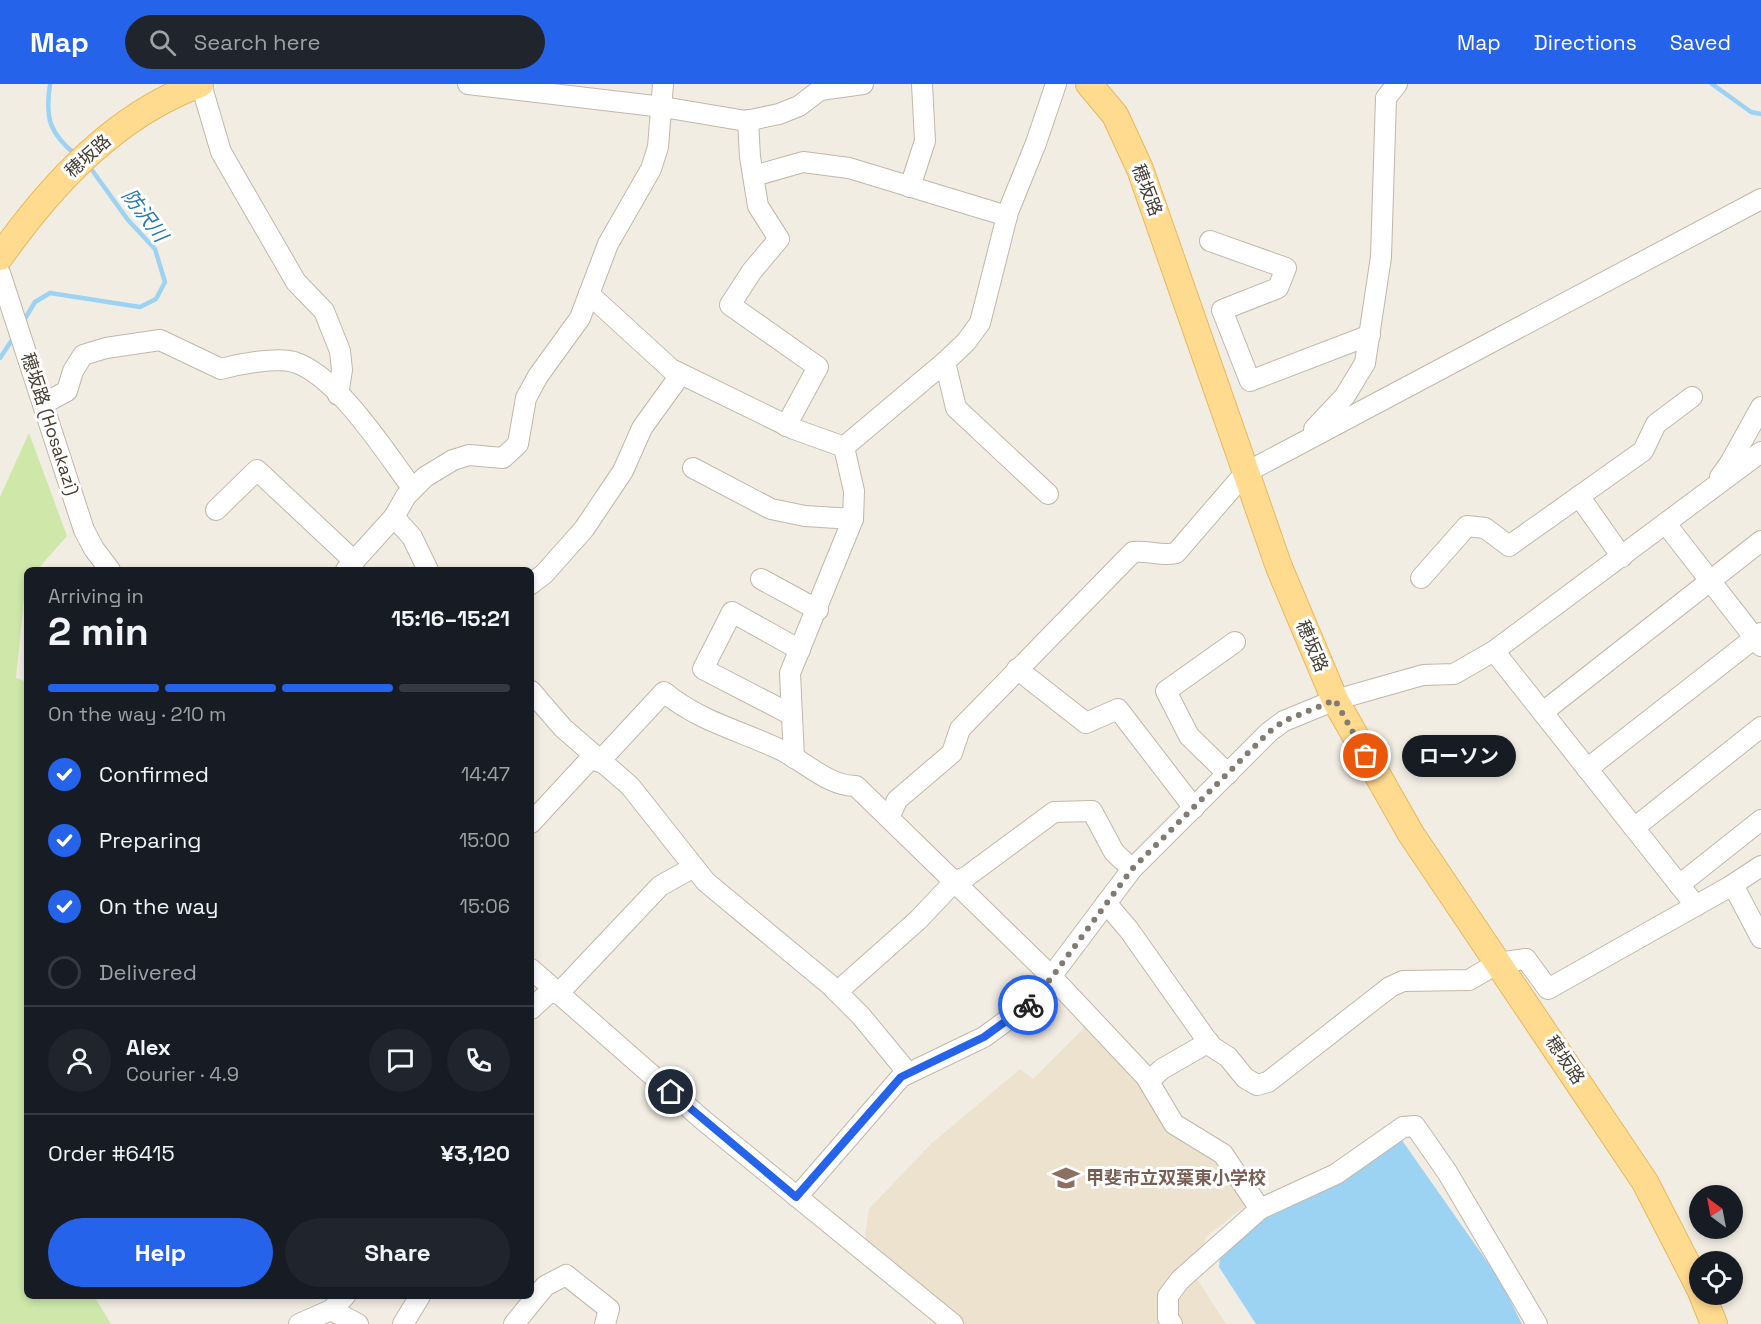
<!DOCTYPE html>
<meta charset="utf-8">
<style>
:root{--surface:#171b24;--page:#20242c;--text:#f1f3f6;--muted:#9ea1a6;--line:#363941;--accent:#2563eb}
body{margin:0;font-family:"Space Grotesk","Noto Sans JP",sans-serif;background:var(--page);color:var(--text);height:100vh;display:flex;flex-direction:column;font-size:22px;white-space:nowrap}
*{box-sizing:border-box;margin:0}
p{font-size:20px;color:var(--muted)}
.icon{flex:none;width:33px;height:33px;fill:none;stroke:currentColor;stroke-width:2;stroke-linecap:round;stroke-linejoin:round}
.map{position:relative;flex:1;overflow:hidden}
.sheet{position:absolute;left:24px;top:483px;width:510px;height:732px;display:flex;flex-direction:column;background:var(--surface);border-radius:9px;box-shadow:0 3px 9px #0003}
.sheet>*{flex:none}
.needle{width:39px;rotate:328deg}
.buttons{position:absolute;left:1689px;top:1101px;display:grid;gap:12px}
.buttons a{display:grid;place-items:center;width:54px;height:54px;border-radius:50%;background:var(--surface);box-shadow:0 3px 9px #0003;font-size:30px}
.pin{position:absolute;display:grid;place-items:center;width:51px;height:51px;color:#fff;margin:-26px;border:3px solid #fff;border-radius:50%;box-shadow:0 2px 6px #0007}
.courier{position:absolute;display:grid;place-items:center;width:60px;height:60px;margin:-30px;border:4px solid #2563eb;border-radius:50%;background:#fff;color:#222;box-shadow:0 2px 8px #0007}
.bubble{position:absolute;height:42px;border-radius:21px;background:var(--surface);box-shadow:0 3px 9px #0003;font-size:20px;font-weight:700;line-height:42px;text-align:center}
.summary em{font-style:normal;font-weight:700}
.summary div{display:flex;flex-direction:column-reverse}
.summary{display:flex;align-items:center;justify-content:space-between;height:102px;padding:0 24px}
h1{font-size:39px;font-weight:700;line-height:45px}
.bar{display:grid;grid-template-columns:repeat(4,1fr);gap:9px 6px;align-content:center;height:72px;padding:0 24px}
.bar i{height:8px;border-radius:4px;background:var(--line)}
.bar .current{background:var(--accent)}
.bar p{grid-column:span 4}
.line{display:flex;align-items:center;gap:15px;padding:0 24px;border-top:2px solid var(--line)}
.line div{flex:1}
.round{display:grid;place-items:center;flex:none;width:63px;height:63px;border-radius:32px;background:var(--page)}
ol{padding:0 24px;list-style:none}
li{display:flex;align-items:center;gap:18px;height:66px}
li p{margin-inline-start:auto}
li .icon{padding:6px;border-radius:50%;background:var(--accent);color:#fff;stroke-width:4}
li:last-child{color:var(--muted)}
li i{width:33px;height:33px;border:3px solid var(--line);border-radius:50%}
.action{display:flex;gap:12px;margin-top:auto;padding:12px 24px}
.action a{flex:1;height:69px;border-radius:36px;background:var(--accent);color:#fff;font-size:24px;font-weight:700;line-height:69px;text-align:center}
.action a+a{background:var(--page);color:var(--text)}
header{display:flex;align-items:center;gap:36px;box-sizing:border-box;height:84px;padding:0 30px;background:var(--accent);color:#fff}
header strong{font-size:28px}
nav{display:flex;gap:33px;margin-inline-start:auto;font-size:21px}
.search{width:420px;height:54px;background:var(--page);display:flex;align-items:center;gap:15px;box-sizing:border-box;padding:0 21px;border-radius:33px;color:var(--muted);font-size:22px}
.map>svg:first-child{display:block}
.education{fill:#ece2cd}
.green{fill:#cfe8aa}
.water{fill:#9dd3f2}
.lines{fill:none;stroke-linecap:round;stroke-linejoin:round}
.stream{stroke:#9dd3f2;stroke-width:4.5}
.minor-casing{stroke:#c1b7a9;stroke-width:22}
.major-casing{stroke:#e6b85d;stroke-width:28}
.minor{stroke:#fff;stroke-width:20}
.major{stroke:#ffdb90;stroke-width:26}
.done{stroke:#817b71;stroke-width:6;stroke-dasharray:0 10.8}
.route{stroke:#2563eb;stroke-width:8}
.labels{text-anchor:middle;stroke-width:6;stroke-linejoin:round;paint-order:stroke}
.street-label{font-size:18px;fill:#443d33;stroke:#fff}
.education-label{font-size:18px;font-weight:bold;fill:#785e54;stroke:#fff;text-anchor:start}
.water-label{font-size:20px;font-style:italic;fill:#2979aa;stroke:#fff}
</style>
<header>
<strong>Map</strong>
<div class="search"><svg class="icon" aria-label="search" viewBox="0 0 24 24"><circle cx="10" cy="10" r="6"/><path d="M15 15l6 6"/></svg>Search here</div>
<nav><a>Map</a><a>Directions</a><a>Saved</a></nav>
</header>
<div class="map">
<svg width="1761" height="1240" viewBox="0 0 1761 1240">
<rect width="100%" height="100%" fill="#f2ede3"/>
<path class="education" d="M1088,940L1218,1070L1250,1118L1206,1153L1195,1192L1226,1240H964L868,1162L865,1153L869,1125L931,1060L1020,985L1033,995Z"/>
<path class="green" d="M29,349L67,452L37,486H27L16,594L27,598V1212H94L111,1240H0V413Z"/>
<path class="water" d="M1399,1052L1500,1196L1522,1240H1256L1219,1183L1221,1164L1265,1130Z"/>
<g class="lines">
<g class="stream">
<path d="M50,0C45,34 49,49 76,71"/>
<path d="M1712,0L1751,28L1761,30"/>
<path d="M23,238L35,218L50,209L140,223L156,215L165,198L155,165L128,136L89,82"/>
<path d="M0,274L14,253"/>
</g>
<defs>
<g id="minor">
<path d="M201,0L221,68L296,198L324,227L340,267L342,286L338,311"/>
<path d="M468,0L663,23L746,37L779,30L799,22L820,6L863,0"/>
<path d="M748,36L750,73L758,122L779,155L752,187L730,221L818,283L786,342"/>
<path d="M754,92L803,78L849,84L1007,132"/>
<path d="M910,103L925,57L922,0"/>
<path d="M1210,157L1286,184L1278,204L1222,226L1250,297L1370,251"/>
<path d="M0,189L84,446L94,465L110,486"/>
<path d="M589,210L671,285L794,345L844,363"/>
<path d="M945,278L956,324L1048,410"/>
<path d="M43,320L67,307L73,287L83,271L106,264L160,256L221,285C239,280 276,273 294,278C338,292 386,369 413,405"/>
<path d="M1314,345L1345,312L1365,279L1381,173L1386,14L1397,0"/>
<path d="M693,384L771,425L805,432L853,435"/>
<path d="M1720,393L1730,379L1761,323"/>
<path d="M1579,412L1622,473"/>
<path d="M216,426L257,386L354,477"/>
<path d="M394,433L412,453L428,486"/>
<path d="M1666,440L1761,562"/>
<path d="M346,486L394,433L406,412L425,393L453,376L469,371L503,374L518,360L526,314L538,292L580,234L608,160L651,85L658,63L663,0"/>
<path d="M1421,494L1467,442L1485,444L1509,462L1643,367L1656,340L1692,313"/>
<path d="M761,495L818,526"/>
<path d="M531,500L544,490L584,445L623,387L642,344L681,290"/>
<path d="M1494,567L1696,822"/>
<path d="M1017,585L1086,639L1118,625L1194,724"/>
<path d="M531,607L563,644L630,702L706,798L829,900L861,932L908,989"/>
<path d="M1543,628L1761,457"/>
<path d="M792,631L703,585L732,528L800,566"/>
<path d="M794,674L790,589L853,435L854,407L844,363L945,278L966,258L980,239L1008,128L1036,59L1056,0"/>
<path d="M599,678L664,608C699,637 738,646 779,665C805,677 827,702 856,702L1052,893L1146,993L1174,1040L1223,1070L1260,1125"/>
<path d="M1587,685L1761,549"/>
<path d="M1228,690L1189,652L1166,607L1235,558"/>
<path d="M890,732L897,716L952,669L960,645L1133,468C1149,466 1161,473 1176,469L1245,389L1761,115"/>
<path d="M531,739L593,672"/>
<path d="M1634,744L1761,643"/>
<path d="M1679,801L1761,736"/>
<path d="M1733,801L1761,854"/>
<path d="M1106,819L1129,846L1211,962L1228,973L1245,994L1257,1001L1268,998L1390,903L1403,897L1469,896L1498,879L1526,875L1548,905L1729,803L1761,782"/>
<path d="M531,885L703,1036L953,1240"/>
<path d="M837,908L918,836L955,797L966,793L1054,728L1092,727L1114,768L1132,785"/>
<path d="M558,910L660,802L694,783"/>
<path d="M531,925L553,905"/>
<path d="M1149,997L1162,985L1209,958"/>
<path d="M797,1113L901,993L984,953L1032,918L1132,785L1269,648L1284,637L1335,616L1423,591L1454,590L1494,567L1761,368"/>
<path d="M331,1226L358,1240"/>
<path d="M299,1240L331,1226L345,1212"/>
<path d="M403,1240L420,1212"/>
<path d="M514,1240L545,1202L566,1191L609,1225L605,1240"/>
<path d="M1172,1240L1168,1234V1212L1180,1196L1260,1125L1336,1090L1403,1043L1415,1042L1447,1088L1537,1240"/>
</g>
<g id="major">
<path d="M1089,0L1115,31L1140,85L1279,483L1335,616L1411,750L1645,1098L1700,1205"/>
<path d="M0,173C51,101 115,31 200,0"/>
<path d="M1702,1210L1714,1240"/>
</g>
</defs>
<use href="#minor" class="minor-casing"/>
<use href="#major" class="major-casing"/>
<use href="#minor" class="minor"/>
<use href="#major" class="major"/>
</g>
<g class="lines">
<path class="done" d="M1028,921L1052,893L1132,785L1269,648L1284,637L1335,616L1366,672"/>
<path class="route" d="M671,1008L796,1113L901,993L984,953L1028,921"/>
</g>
<defs>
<symbol id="school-bare" viewBox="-9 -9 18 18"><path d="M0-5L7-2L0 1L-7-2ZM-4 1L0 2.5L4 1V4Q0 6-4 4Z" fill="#8d6e63" stroke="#fff" stroke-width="2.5" paint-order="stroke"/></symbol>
</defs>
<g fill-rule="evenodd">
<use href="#school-bare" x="1047" y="1075" width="38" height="38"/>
</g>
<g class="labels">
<g class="street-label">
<text transform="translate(88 72) rotate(-42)" y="6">穂坂路</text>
<text transform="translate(1147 106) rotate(69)" y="6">穂坂路</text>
<text transform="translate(50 340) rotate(72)" y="6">穂坂路 (Hosakazi)</text>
<text transform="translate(1312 562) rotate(67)" y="6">穂坂路</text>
<text transform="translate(1565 976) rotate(56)" y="6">穂坂路</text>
</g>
<g class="education-label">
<text x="1086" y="1100">甲斐市立双葉東小学校</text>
</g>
<g class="water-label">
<text transform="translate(145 131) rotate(53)" y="7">防沢川</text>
</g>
</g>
</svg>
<div class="buttons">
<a><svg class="needle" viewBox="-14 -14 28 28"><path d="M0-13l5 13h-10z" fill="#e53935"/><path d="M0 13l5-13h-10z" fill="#9ea1a6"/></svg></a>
<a><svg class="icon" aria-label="locate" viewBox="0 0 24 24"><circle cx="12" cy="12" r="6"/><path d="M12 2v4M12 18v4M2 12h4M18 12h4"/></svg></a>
</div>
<div class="pin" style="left:1366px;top:672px;background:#ea580c"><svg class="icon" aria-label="bag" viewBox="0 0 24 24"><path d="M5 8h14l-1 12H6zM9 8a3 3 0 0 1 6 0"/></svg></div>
<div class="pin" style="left:671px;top:1008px;background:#1f2937"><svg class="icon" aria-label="home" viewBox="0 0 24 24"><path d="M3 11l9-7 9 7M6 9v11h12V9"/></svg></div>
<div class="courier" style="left:1028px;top:921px"><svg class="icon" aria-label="bike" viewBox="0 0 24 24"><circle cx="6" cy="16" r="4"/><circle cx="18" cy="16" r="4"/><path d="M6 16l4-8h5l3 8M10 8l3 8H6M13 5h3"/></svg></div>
<div class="bubble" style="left:1402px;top:651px;width:114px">ローソン</div>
<section class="sheet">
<div class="summary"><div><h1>2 min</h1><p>Arriving in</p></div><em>15:16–15:21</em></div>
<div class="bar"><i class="current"></i><i class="current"></i><i class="current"></i><i></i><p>On the way · 210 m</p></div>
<ol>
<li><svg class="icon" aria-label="check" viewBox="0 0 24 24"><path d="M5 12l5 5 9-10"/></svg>Confirmed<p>14:47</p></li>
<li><svg class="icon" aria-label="check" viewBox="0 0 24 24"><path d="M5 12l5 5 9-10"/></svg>Preparing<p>15:00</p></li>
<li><svg class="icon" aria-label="check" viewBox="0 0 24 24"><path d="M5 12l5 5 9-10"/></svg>On the way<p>15:06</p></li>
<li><i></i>Delivered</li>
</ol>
<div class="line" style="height:108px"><a class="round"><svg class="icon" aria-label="person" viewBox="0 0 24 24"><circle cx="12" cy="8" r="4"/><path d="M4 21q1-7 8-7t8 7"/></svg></a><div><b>Alex</b><p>Courier · 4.9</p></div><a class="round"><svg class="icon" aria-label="chat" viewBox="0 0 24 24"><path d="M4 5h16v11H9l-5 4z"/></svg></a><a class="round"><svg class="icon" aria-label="phone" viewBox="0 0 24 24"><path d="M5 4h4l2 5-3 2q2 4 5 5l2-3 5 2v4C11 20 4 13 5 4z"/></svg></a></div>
<div class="line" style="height:78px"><div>Order #6415</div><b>¥3,120</b></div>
<div class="action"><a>Help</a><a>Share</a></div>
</section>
</div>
